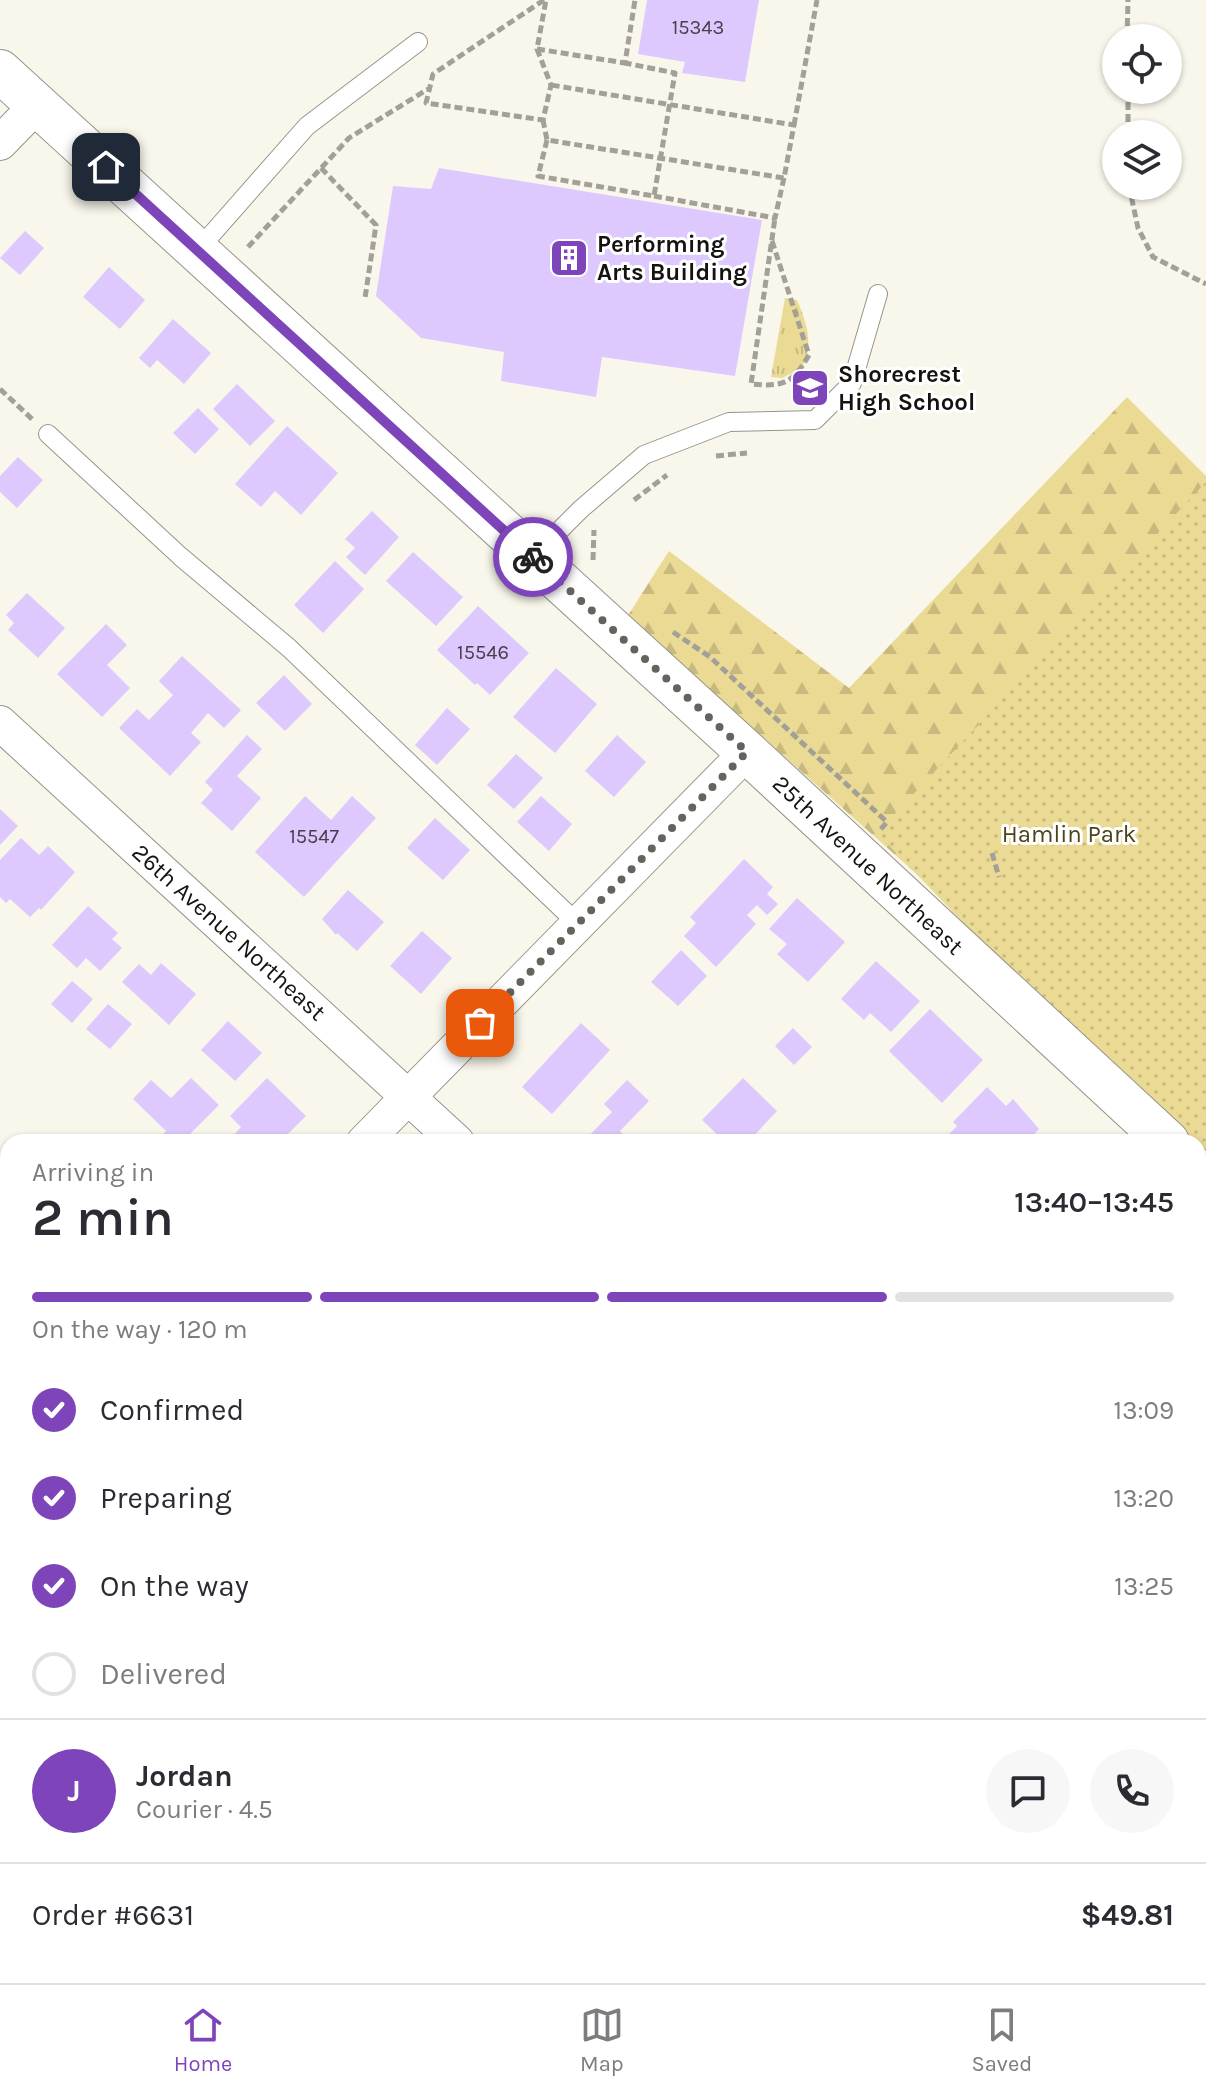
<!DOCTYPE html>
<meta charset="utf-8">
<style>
:root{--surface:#fff;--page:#f7f7f7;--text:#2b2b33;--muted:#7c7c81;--line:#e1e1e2;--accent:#7e45bb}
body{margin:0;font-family:Karla,sans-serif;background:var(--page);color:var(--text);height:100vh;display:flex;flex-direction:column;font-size:30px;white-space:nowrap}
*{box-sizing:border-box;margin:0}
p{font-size:26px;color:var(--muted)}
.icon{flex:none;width:44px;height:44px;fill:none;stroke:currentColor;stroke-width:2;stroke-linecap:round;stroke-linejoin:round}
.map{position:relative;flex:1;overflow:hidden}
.details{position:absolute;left:0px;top:1134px;width:1206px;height:850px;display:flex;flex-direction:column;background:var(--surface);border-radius:24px 24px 0 0;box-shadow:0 2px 6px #0004}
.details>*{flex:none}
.controls{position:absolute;left:1102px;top:24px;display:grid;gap:16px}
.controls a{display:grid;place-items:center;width:80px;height:80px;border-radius:50%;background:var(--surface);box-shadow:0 2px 6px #0004;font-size:40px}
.pin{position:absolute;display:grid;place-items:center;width:68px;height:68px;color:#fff;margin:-34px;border-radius:16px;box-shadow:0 4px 12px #0006}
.courier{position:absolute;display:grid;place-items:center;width:80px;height:80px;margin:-40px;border:6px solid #7e45bb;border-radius:50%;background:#fff;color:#222;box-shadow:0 2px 10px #0007}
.overview em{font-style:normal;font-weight:600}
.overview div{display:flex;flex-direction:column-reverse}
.overview{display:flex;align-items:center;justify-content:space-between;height:136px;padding:0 32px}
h1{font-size:52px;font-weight:600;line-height:60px}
.bar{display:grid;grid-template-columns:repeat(4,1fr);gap:12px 8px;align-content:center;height:96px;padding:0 32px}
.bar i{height:10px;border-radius:6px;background:var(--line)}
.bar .active{background:var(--accent)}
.bar p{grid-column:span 4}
.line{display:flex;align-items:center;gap:20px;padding:0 32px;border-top:2px solid var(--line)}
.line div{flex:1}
.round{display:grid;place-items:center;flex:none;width:84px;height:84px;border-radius:42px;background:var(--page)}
ol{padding:0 32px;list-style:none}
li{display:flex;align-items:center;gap:24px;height:88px}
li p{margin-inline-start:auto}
li .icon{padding:8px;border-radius:50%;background:var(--accent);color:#fff;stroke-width:4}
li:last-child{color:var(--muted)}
li i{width:44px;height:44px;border:4px solid var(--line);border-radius:50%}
.tab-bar{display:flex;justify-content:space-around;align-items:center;height:112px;border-top:2px solid var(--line);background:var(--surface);font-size:22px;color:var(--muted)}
.tab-bar a{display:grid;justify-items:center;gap:4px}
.tab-bar .active{color:var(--accent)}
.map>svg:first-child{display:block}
.grass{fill:url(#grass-tufts)}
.forest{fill:url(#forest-firs)}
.park{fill:url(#park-dots)}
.building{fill:#dec9fe}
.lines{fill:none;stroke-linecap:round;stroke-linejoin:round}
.service-casing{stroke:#97958a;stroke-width:20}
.minor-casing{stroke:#97958a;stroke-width:36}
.tertiary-casing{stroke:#97958a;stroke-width:44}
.path{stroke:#a2a098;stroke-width:5;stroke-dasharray:8 4;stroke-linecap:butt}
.service{stroke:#fff;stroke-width:18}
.minor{stroke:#fff;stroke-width:34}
.tertiary{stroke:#fff;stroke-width:42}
.done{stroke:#64635d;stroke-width:8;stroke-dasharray:0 14.4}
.route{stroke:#7e45bb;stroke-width:10}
.labels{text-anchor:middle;stroke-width:6;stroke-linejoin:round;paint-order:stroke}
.number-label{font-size:20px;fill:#46404c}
.poi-label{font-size:24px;font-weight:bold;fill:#141310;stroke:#fff;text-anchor:start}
.park-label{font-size:24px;fill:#4d4418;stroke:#fff}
.street-label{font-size:24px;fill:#141310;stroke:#fff}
</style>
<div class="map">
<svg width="1206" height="1983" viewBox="0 0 1206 1983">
<defs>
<pattern id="grass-tufts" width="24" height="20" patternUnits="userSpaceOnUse" patternTransform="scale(2)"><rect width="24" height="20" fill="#eada94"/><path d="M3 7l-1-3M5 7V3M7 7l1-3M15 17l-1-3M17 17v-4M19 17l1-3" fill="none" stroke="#c8ba7f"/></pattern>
<pattern id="forest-firs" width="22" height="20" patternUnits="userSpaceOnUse" patternTransform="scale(2)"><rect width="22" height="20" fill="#eada94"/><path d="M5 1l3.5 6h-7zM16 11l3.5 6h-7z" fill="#c8ba7f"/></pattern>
<pattern id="park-dots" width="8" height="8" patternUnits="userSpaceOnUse" patternTransform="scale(2)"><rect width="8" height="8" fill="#eada94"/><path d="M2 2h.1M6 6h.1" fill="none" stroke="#c8ba7f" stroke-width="1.8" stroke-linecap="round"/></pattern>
</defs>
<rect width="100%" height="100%" fill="#f9f7eb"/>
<path class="grass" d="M785,298L797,300C807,324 814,344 802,368L782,378L771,377Z"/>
<path class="forest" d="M1127,397L1206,476V547L919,876L627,617L669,551L849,688Z"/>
<path class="park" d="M1206,482V1176L1198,1167V1142H1174L877,833Z"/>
<g class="building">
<path d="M647,0H759L745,82L682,73L685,62L638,54Z"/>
<path d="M439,168L762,220L735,376L602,357L596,397L501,381L504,352L421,338L376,296L393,186L431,189Z"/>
<path d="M25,231L44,248L20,275L0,258Z"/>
<path d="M109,267L145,300L120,329L83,297Z"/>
<path d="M173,319L211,353L184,384L157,360L150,368L139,358Z"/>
<path d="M237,384L275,421L250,446L213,409Z"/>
<path d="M198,408L219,429L195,454L173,433Z"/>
<path d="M287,426L338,473L301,515L275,491L261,507L235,484Z"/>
<path d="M18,457L43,480L17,508L0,492V476Z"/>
<path d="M372,511L399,537L365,575L346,557L355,548L345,539Z"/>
<path d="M413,552L463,597L436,626L386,581Z"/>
<path d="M335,561L364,589L323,633L294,605Z"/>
<path d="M27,593L65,628L38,658L8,630L14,623L6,615Z"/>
<path d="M478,606L529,653L490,695L477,683L475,685L437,650Z"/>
<path d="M106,624L127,645L107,665L130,688L102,717L57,674Z"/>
<path d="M182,656L241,710L224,728L208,713L191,733L201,742L170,776L119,728L137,709L149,720L173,695L159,681Z"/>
<path d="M556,668L597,704L555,753L513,717Z"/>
<path d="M284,675L312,704L285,731L256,703Z"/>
<path d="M447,708L470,729L437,765L415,745Z"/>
<path d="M247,735L262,749L237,776L261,798L232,831L201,803L213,790L205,782Z"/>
<path d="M617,735L646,762L614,797L585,771Z"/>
<path d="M516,754L543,778L514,809L487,785Z"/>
<path d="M305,796L331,820L352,796L376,818L304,897L255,852Z"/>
<path d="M541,796L572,824L549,851L517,822Z"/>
<path d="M0,809L18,826L0,845Z"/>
<path d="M435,818L470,850L443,880L407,848Z"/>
<path d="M21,838L39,855L48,846L75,872L41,910L39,908L30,917L10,899L6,903L0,897V860Z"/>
<path d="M744,859L773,887L767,894L778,904L767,915L757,905L747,915L756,924L716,967L684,936L696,923L690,917Z"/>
<path d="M348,890L384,922L357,951L337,933L336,935L322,919Z"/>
<path d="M797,898L845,942L808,982L777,954L787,944L769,929Z"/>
<path d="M88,906L118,933L112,939L122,948L100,971L86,958L77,968L52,945Z"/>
<path d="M422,931L452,958L421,994L390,966Z"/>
<path d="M681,950L707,976L678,1006L651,982Z"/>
<path d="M876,961L920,1001L891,1032L870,1013L864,1020L841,999Z"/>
<path d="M161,963L196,994L169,1025L122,982L139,964L151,975Z"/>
<path d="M72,981L93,999L72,1023L51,1004Z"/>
<path d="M108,1004L132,1024L110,1049L86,1029Z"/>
<path d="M930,1009L983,1060L942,1103L889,1051Z"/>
<path d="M228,1021L262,1053L235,1081L201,1050Z"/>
<path d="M581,1023L610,1050L552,1114L522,1087Z"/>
<path d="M793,1028L812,1047L794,1065L775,1046Z"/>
<path d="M191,1078L219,1105L182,1142H156L166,1131L133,1099L151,1080L171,1098Z"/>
<path d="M267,1078L306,1116L280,1142H239L233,1136L241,1127L230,1116Z"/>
<path d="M743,1078L777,1111L748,1142H725L702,1120Z"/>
<path d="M627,1080L649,1101L620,1131L631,1142H583L612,1112L604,1104Z"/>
<path d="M987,1087L1006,1106L1013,1099L1039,1129L1027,1142H949L945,1138L957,1126L953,1122Z"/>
<path d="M8,1216V1280L0,1273V1224Z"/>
<path d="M1198,1265L1206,1272V1326L1198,1335Z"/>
<path d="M8,1631V1677L0,1669V1639Z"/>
<path d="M8,1853V1935L0,1927L3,1924L0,1921V1862Z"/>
<path d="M1198,1915L1206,1924V1953L1198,1961Z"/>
<path d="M54,1976H99L93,1983H67Z"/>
<path d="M145,1976H161L169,1983H139Z"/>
<path d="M447,1976H456L463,1983H440Z"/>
<path d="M498,1976H542L539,1980L542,1983H492Z"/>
<path d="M776,1976H806L808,1978L804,1983H784Z"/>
</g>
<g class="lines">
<defs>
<g id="service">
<path d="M197,251L307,126L418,42"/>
<path d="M48,434L181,557L289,648L578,924"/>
<path d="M533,557L581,509L644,455L729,422L815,420L852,383L878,294"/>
</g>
<g id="minor">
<path d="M0,143L37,105"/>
<path d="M0,723L457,1142"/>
<path d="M364,1142L747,752"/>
<path d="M0,1373L8,1381"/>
<path d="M0,1516L8,1508"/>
<path d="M1198,1657L1206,1649"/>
<path d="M1198,1830L1206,1837"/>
<path d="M657,1976L665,1983"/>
<path d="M887,1983L894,1976"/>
</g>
<g id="tertiary">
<path d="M0,71L747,752L1168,1142"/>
<path d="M1198,1170L1206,1177"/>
</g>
</defs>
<use href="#service" class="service-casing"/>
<use href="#minor" class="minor-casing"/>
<use href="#tertiary" class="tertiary-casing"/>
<g class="path">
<path d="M544,0L433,74L426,103L543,120L551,85L537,49L546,0"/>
<path d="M1127,38L1128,0"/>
<path d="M537,49L625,63L635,0"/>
<path d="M1128,90V134"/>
<path d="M543,120L547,140L784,178L794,125L551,85"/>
<path d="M794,125L817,0"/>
<path d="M547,140L538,176L654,196L675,73L625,63"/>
<path d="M321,168L376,225L365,298"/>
<path d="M1129,186L1138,228L1153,257L1206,284"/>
<path d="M654,196L775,218L784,178"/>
<path d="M772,241L809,355C792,384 783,387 751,384L775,218"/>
<path d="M248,247L349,138L428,89"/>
<path d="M0,389L33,420"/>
<path d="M716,456L747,453"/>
<path d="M634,500L667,475"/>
<path d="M593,560L594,530"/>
<path d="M673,632L710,657L887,822L880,830"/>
<path d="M992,853L999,877"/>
</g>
<use href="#service" class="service"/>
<use href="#minor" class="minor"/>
<use href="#tertiary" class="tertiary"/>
</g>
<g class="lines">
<path class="done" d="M480,1023L747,752L533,557"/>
<path class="route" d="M106,167L533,557"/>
</g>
<defs>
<symbol id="building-square" viewBox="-11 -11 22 22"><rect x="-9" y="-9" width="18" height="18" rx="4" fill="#7e45bb" stroke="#fff"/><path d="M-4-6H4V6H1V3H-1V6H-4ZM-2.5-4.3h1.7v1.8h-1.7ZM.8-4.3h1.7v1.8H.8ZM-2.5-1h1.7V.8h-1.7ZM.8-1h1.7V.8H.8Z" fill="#fff"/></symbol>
<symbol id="school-square" viewBox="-11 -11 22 22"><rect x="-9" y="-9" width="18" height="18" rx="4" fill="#7e45bb" stroke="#fff"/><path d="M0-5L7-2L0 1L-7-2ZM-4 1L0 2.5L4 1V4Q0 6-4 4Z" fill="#fff"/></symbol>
</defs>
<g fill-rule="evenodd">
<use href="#building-square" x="547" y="236" width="44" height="44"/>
<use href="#school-square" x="788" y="366" width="44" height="44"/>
</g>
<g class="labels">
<g class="number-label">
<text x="698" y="34">15343</text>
<text x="483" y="659">15546</text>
<text x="314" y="843">15547</text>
</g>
<g class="poi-label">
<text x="597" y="252">Performing<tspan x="597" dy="28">Arts Building</tspan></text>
<text x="838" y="382">Shorecrest<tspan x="838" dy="28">High School</tspan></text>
</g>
<g class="park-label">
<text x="1069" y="842">Hamlin Park</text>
</g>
<g class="street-label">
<text transform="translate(868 865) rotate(43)" y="8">25th Avenue Northeast</text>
<text transform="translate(229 932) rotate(42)" y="8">26th Avenue Northeast</text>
</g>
</g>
</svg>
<div class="controls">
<a><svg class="icon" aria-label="locate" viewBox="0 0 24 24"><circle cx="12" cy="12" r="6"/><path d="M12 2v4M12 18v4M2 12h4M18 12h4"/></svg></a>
<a><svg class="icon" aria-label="layers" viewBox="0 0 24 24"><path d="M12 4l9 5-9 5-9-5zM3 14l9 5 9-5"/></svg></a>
</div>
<div class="pin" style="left:480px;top:1023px;background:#ea580c"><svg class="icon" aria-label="bag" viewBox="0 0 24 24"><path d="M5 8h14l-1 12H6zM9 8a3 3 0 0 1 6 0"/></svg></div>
<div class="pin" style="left:106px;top:167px;background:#1f2937"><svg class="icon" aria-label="home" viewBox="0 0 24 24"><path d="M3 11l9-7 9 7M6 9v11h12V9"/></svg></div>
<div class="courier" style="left:533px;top:557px"><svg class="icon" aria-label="bike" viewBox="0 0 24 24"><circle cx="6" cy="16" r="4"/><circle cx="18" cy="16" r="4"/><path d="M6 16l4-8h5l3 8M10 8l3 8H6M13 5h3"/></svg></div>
<section class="details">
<div class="overview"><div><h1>2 min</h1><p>Arriving in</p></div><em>13:40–13:45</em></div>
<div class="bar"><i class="active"></i><i class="active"></i><i class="active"></i><i></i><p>On the way · 120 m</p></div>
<ol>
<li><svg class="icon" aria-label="check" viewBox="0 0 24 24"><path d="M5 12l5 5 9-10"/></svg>Confirmed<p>13:09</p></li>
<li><svg class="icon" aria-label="check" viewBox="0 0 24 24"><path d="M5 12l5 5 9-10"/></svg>Preparing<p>13:20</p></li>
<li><svg class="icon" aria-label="check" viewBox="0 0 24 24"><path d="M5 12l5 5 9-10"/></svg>On the way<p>13:25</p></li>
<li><i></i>Delivered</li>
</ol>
<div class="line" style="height:144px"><b class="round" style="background:var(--accent);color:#fff">J</b><div><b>Jordan</b><p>Courier · 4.5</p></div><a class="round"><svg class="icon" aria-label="chat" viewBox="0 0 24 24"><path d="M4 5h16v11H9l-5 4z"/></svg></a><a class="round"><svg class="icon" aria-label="phone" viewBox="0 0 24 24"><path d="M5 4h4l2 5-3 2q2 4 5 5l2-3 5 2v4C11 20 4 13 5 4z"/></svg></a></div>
<div class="line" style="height:104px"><div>Order #6631</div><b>$49.81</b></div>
</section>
</div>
<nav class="tab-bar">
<a class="active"><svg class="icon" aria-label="home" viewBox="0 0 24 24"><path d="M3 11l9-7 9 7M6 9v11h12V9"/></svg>Home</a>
<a><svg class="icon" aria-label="map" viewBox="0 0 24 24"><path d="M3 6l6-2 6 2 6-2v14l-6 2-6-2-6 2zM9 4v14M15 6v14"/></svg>Map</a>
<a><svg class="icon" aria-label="saved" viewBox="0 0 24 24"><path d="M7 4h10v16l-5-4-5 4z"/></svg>Saved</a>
</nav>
